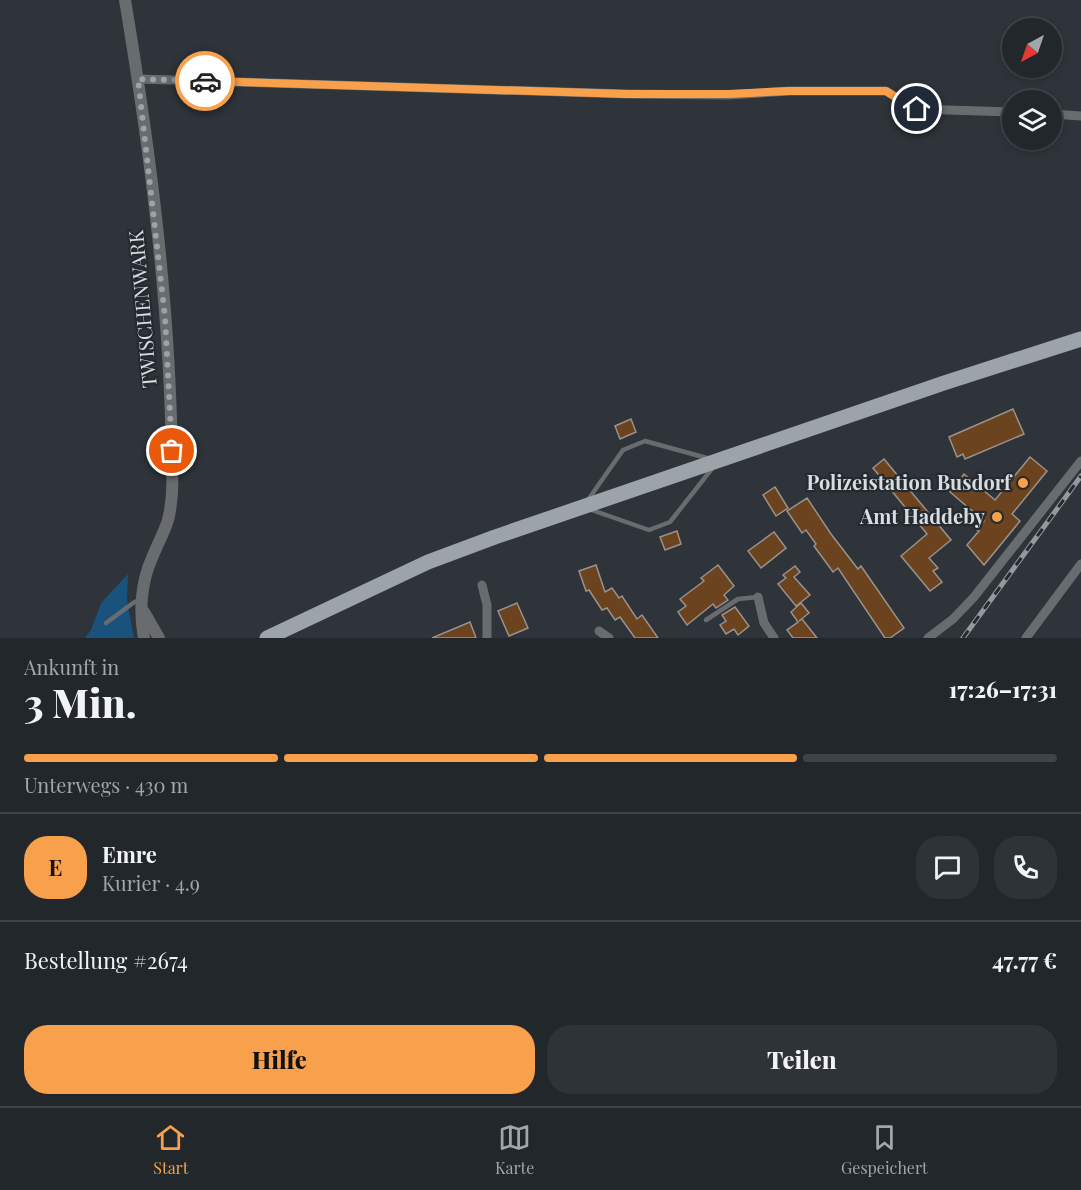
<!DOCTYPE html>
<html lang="de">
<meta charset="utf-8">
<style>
:root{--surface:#22272c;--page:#2e3338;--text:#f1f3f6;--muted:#a2a5a9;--line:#3f4448;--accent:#f9a04c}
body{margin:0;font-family:"Playfair Display",serif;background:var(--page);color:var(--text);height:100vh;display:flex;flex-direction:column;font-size:22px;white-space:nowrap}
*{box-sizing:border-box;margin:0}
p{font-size:20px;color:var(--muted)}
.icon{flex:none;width:33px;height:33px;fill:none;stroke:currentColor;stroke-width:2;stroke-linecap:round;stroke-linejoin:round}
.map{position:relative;height:638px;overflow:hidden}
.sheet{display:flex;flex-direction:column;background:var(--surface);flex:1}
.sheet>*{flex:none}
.needle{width:39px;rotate:220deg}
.buttons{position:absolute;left:1002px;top:18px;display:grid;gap:12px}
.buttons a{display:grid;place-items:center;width:60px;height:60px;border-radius:50%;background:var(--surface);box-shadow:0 3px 9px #0003,0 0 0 2px var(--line);font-size:30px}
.pin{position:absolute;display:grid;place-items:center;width:51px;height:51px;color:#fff;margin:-26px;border:3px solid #fff;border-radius:50%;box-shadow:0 2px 6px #0007}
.courier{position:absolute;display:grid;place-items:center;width:60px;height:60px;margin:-30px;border:4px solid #f9a04c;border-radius:50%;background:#fff;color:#222;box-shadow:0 2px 8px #0007}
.summary em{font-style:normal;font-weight:800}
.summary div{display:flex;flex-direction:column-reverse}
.summary{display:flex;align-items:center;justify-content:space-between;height:102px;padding:0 24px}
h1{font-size:39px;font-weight:800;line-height:45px}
.bar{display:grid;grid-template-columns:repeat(4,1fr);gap:9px 6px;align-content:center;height:72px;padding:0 24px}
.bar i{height:8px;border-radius:4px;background:var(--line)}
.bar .selected{background:var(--accent)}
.bar p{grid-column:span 4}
.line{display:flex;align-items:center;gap:15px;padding:0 24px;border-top:2px solid var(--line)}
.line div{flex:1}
.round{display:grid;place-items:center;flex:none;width:63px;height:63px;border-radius:24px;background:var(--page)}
.button{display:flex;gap:12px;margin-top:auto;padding:12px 24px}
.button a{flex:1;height:69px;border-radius:24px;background:var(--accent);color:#111;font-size:24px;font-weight:800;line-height:69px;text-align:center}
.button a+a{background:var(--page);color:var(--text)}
.tab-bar{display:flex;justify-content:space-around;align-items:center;height:84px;border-top:2px solid var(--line);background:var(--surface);font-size:16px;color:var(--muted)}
.tab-bar a{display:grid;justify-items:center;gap:3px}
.tab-bar .selected{color:var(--accent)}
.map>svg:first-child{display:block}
.green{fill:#1a527e}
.building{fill:#6b431e;stroke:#9a928b;stroke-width:1.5}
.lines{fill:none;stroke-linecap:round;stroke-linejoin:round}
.service{stroke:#696c6f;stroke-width:4.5}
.minor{stroke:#696c6f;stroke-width:9}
.tertiary{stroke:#696c6f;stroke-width:12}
.primary{stroke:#9da4a9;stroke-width:15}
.rail-casing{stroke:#95999e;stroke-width:5}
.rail{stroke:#242a30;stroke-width:3;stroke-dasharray:9;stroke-linecap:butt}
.done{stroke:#9da2a7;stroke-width:6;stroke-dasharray:0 10.8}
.route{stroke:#f9a04c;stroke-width:8}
.poi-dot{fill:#f9a04c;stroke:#242a30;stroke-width:2}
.labels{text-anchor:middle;stroke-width:4.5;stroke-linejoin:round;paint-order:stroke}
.street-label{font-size:20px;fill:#d9dde1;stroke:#242a30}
.poi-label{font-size:20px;font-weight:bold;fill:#d9dde1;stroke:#242a30;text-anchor:end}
</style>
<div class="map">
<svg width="1081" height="638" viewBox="0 0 1081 638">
<rect width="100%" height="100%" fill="#2e343a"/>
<path class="green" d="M128,574L127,600L134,638H85L91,630L101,603Z"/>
<g class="building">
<path d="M1013,409L1024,434L965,459L963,454L957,457L949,437Z"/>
<path d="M631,419L636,432L620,439L615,426Z"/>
<path d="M1030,457L1047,471L1012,514L1020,521L984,565L967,545L979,531L977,530L984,521L950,492L964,474L995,500Z"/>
<path d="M884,459L951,540L929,558L938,568L933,571L942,582L930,591L901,556L927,534L873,468Z"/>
<path d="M775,487L788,508L776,516L763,495Z"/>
<path d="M807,498L831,534L858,569L861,566L904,628L890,638H885L838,568L833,572L814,546L816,544L806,530L802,533L787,511Z"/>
<path d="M677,531L681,544L665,550L660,537Z"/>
<path d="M774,532L786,548L761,568L748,551Z"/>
<path d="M596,565L605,592L612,588L619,598L622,596L637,619L642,615L658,638H635L620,617L615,620L607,608L602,610L589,590L586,591L579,571Z"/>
<path d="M718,565L734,586L724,595L728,600L716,608L713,604L687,625L678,612L686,606L680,599L704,581L701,578Z"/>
<path d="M795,566L800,572L794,577L810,595L796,606L778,584L786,578L783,575Z"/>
<path d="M517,603L528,628L509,636L498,611Z"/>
<path d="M801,603L809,613L799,621L802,619L817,638H793L787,630L798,622L791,612Z"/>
<path d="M735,607L749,626L738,635L734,629L726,634L720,625L726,621L722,615Z"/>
<path d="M470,622L476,638H432Z"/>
</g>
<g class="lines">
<g class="service">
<path d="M645,441L718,461L670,522L649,530L583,507L623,450Z"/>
<path d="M706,620L738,599L758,597"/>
<path d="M106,623L133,603L139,600"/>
</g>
<g class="minor">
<path d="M138,79L627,94L728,95L789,91H886L910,106L917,109L1012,112"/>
<path d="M1052,114L1081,116"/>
<path d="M482,585L487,605V638"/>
<path d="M758,597L764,623L774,638"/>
<path d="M599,631L609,638"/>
<path d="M928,638L953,619L974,597L1081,461"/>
<path d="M1026,638L1081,564"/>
</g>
<g class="tertiary">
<path d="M125,0C151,155 171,313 172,470C173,487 172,504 168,520C164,533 157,545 152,558C141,582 139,612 144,638"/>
<path d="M144,612L159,638"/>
</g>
<path class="primary" d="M267,638L428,562L495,537L944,383L1081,339"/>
<defs>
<path id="rail" d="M963,638L1081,476"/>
</defs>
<use href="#rail" class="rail-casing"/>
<use href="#rail" class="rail"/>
</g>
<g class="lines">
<path class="done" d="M172,451L165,317L138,79L205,81"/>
<path class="route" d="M205,81L627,94H728L789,91H886L910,106L917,109"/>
</g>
<g class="poi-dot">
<circle cx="1023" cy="483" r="6"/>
<circle cx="997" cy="517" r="6"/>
</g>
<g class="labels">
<g class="street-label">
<text transform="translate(143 309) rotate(-95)" y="7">TWISCHENWARK</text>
</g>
<g class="poi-label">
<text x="1011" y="490">Polizeistation Busdorf</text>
<text x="985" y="524">Amt Haddeby</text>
</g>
</g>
</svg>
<div class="buttons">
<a><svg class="needle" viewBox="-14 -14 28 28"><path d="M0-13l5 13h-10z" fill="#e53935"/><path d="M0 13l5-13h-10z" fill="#a2a5a9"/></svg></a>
<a><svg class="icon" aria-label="layers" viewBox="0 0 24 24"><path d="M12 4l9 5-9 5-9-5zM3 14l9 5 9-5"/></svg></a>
</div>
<div class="pin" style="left:172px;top:451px;background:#ea580c"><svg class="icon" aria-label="bag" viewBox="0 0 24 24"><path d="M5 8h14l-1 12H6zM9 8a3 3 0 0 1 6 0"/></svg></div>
<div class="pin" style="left:917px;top:109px;background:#1f2937"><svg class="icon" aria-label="home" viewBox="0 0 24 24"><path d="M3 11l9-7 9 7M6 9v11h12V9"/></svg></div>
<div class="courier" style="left:205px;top:81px"><svg class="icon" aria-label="car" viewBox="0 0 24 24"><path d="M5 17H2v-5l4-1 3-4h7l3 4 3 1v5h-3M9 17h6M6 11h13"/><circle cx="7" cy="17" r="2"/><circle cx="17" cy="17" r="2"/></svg></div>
</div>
<section class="sheet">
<div class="summary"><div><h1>3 Min.</h1><p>Ankunft in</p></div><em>17:26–17:31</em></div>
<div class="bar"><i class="selected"></i><i class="selected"></i><i class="selected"></i><i></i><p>Unterwegs · 430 m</p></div>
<div class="line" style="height:108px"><b class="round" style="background:var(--accent);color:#111">E</b><div><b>Emre</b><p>Kurier · 4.9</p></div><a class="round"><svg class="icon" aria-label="chat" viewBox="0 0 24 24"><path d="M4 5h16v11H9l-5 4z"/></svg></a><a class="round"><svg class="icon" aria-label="phone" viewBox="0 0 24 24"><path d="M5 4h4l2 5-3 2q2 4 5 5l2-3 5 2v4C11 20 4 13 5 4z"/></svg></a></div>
<div class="line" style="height:78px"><div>Bestellung #2674</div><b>47.77 €</b></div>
<div class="button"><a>Hilfe</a><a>Teilen</a></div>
</section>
<nav class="tab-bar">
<a class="selected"><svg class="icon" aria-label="home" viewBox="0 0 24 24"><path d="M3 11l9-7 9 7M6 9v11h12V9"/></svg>Start</a>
<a><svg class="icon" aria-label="map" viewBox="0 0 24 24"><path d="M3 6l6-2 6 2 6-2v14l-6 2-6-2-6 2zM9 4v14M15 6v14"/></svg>Karte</a>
<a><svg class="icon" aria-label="saved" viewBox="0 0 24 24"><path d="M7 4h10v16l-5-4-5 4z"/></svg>Gespeichert</a>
</nav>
